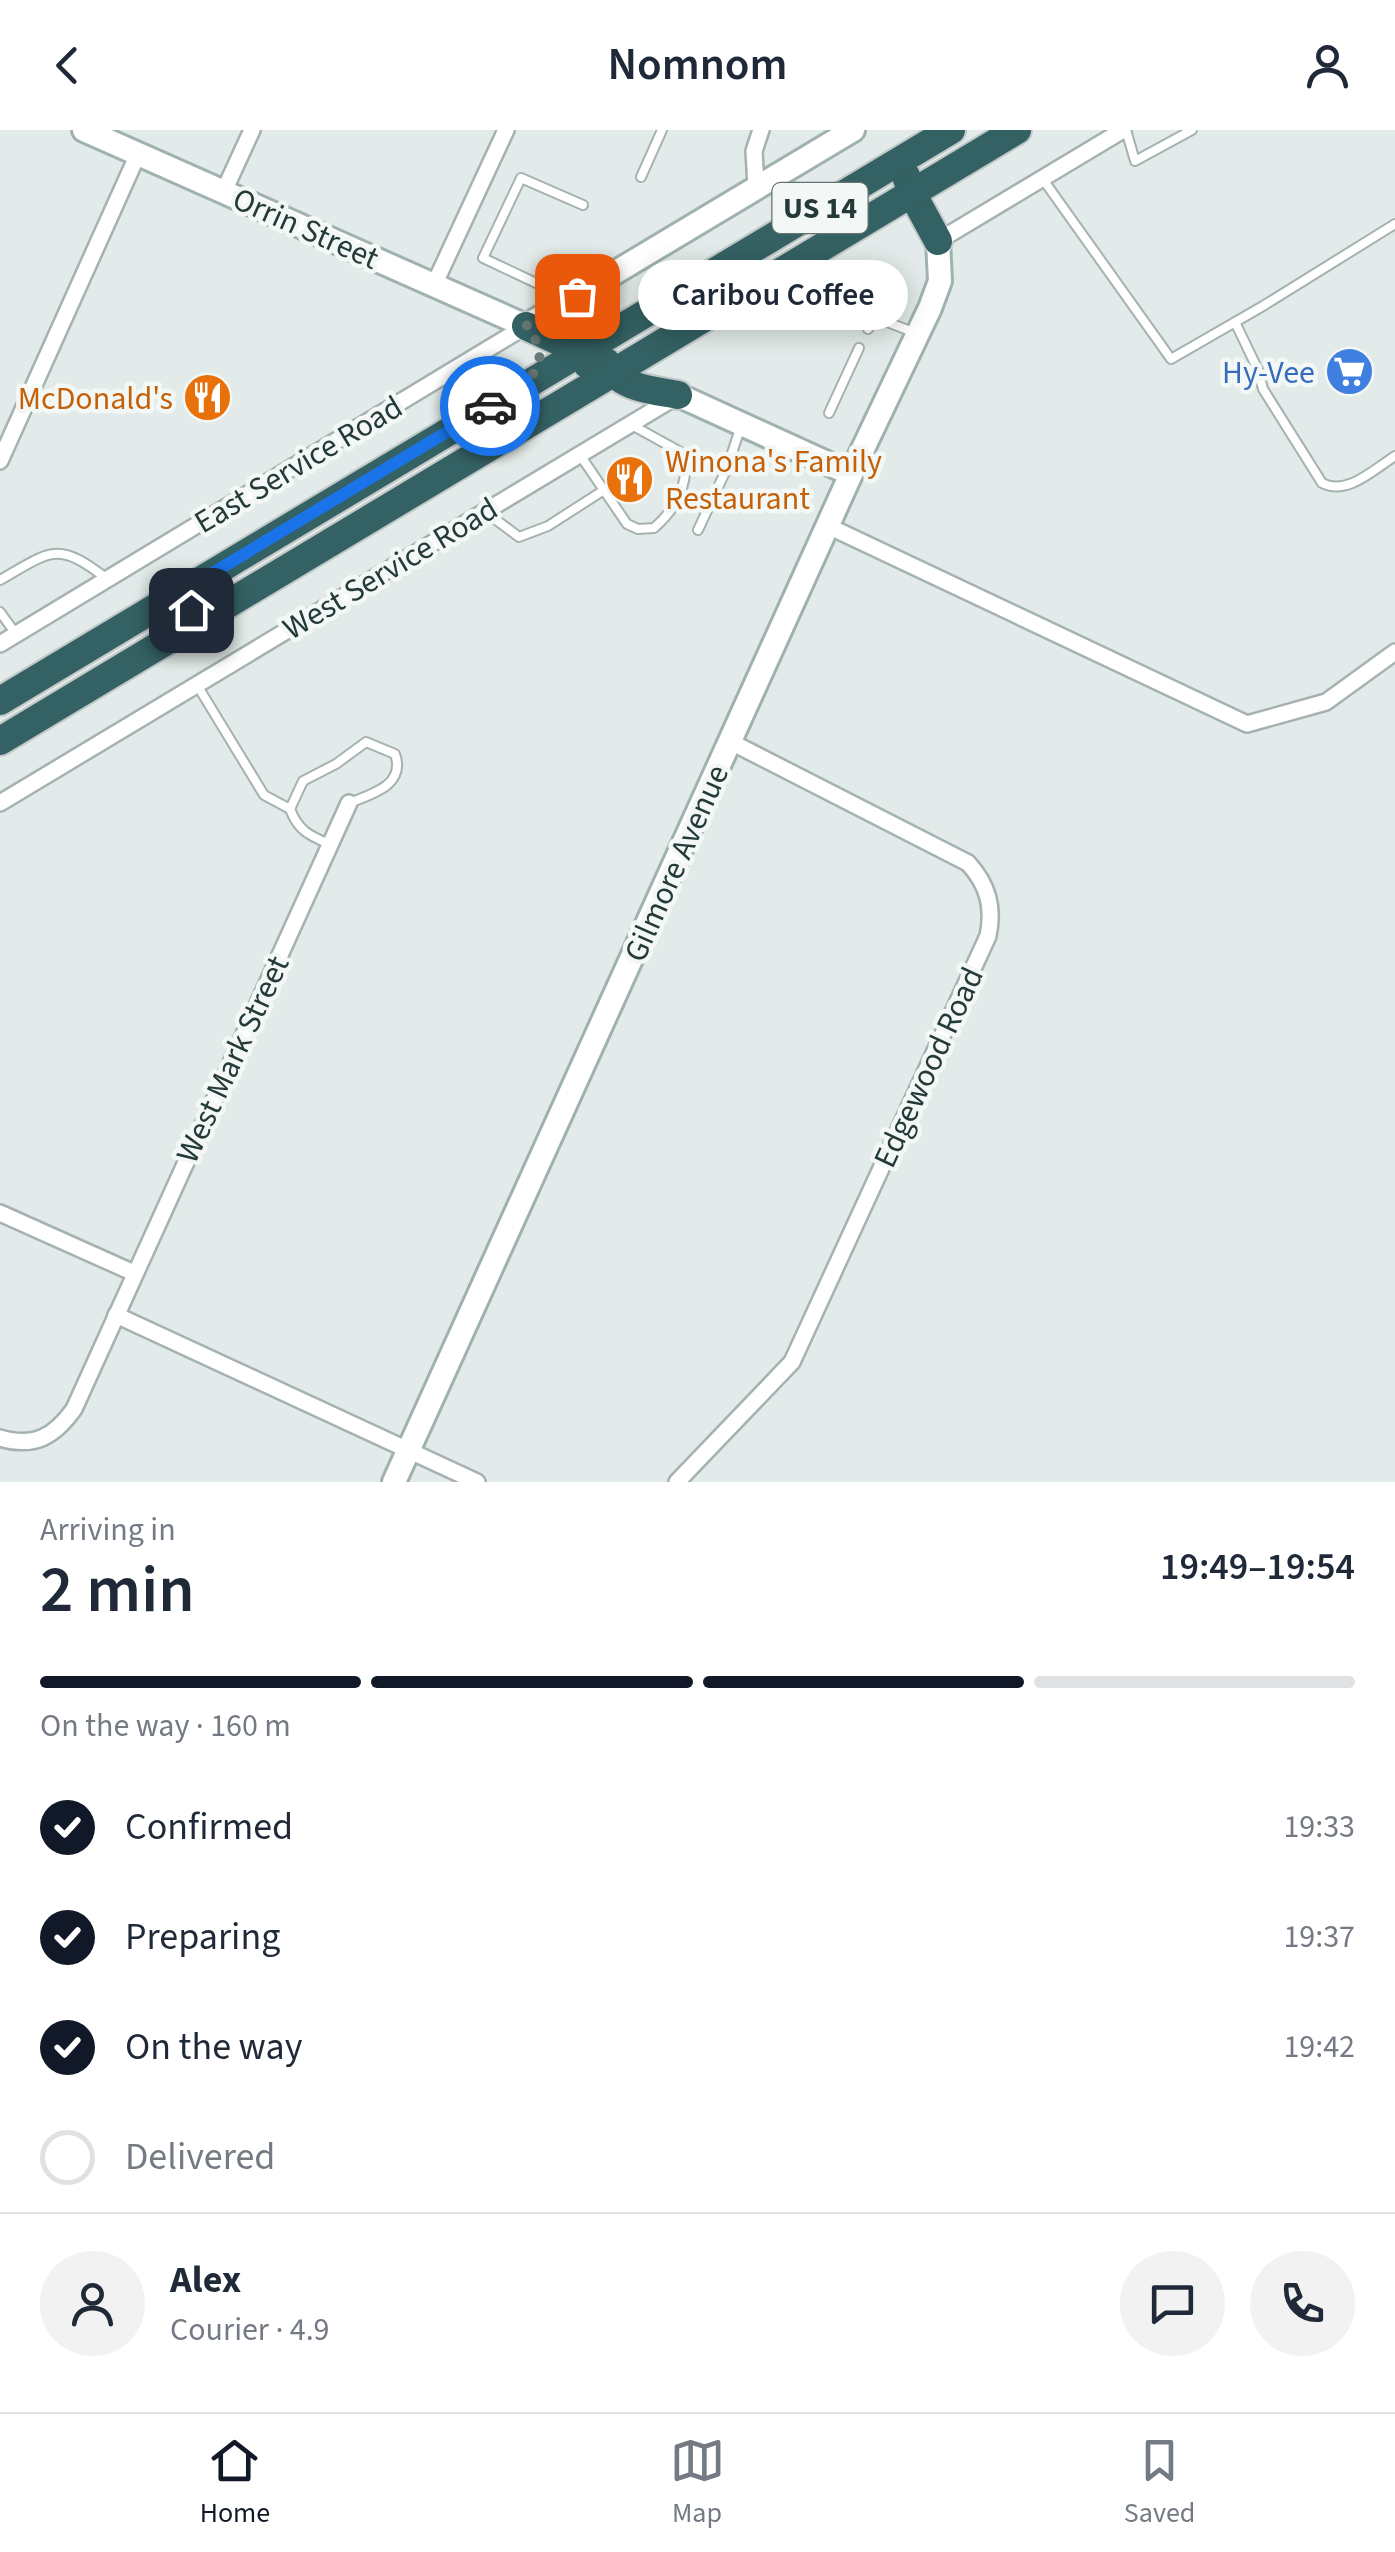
<!DOCTYPE html>
<meta charset="utf-8">
<style>
:root{--surface:#fff;--page:#f2f2f3;--text:#1f2937;--muted:#747a83;--line:#e0e1e3;--accent:#111827}
body{margin:0;font-family:"Source Sans 3",sans-serif;background:var(--page);color:var(--text);height:100vh;display:flex;flex-direction:column;font-size:38px;white-space:nowrap}
*{box-sizing:border-box;margin:0}
p{font-size:32px;color:var(--muted)}
.icon{flex:none;width:55px;height:55px;fill:none;stroke:currentColor;stroke-width:2;stroke-linecap:round;stroke-linejoin:round}
.map{position:relative;height:1352px;overflow:hidden}
.panel{display:flex;flex-direction:column;background:var(--surface);flex:1}
.panel>*{flex:none}
.pin{position:absolute;display:grid;place-items:center;width:85px;height:85px;color:#fff;margin:-42px;border-radius:20px;box-shadow:0 5px 15px #0006}
.courier{position:absolute;display:grid;place-items:center;width:100px;height:100px;margin:-50px;border:8px solid #1a73e8;border-radius:50%;background:#fff;color:#222;box-shadow:0 2px 12px #0007}
.bubble{position:absolute;height:70px;border-radius:35px;background:var(--surface);box-shadow:0 5px 25px #0003;font-size:32px;font-weight:600;line-height:70px;text-align:center}
.summary em{font-style:normal;font-weight:600}
.summary div{display:flex;flex-direction:column-reverse}
.summary{display:flex;align-items:center;justify-content:space-between;height:170px;padding:0 40px}
h1{font-size:65px;font-weight:600;line-height:75px}
.bar{display:grid;grid-template-columns:repeat(4,1fr);gap:15px 10px;align-content:center;height:120px;padding:0 40px}
.bar i{height:12px;border-radius:8px;background:var(--line)}
.bar .on{background:var(--accent)}
.bar p{grid-column:span 4}
.line{display:flex;align-items:center;gap:25px;padding:0 40px;border-top:2px solid var(--line)}
.line div{flex:1}
.round{display:grid;place-items:center;flex:none;width:105px;height:105px;border-radius:52px;background:var(--page)}
ol{padding:0 40px;list-style:none}
li{display:flex;align-items:center;gap:30px;height:110px}
li p{margin-inline-start:auto}
li .icon{padding:10px;border-radius:50%;background:var(--accent);color:#fff;stroke-width:4}
li:last-child{color:var(--muted)}
li i{width:55px;height:55px;border:5px solid var(--line);border-radius:50%}
header{display:flex;justify-content:space-between;align-items:center;height:130px;padding:0 40px;background:var(--surface);font-size:45px;font-weight:600}
.tab-bar{display:flex;justify-content:space-around;align-items:center;height:140px;border-top:2px solid var(--line);background:var(--surface);font-size:28px;color:var(--muted)}
.tab-bar a{display:grid;justify-items:center;gap:5px}
.tab-bar .on{color:var(--accent)}
.map>svg:first-child{display:block}
.lines{fill:none;stroke-linecap:round;stroke-linejoin:round}
.lane-casing{stroke:#a5b2b1;stroke-width:12}
.street-casing{stroke:#a5b2b1;stroke-width:20}
.secondary-casing{stroke:#9fb2b0;stroke-width:28}
.highway-casing{stroke:#c2c8c8;stroke-width:32}
.lane{stroke:#fff;stroke-width:8}
.street{stroke:#fff;stroke-width:15}
.secondary{stroke:#fff;stroke-width:22}
.highway{stroke:#346163;stroke-width:28}
.done{stroke:#667877;stroke-width:10;stroke-dasharray:0 18}
.route{stroke:#1a73e8;stroke-width:12}
.labels{text-anchor:middle;stroke-width:9;stroke-linejoin:round;paint-order:stroke}
.shield{fill:#f3f8f6;stroke:#627372;stroke-width:2.5}
.shield-label{font-size:30px;font-weight:bold;fill:#243a39}
.street-label{font-size:32px;fill:#243a39;stroke:#f3f8f6}
.shop-label{font-size:32px;fill:#366cbe;stroke:#f3f8f6;text-anchor:end}
.food-label{font-size:32px;fill:#c56008;stroke:#f3f8f6;text-anchor:end}
</style>
<header><svg class="icon" aria-label="back" viewBox="0 0 24 24"><path d="M15 5l-7 7 7 7"/></svg>Nomnom<svg class="icon" aria-label="person" viewBox="0 0 24 24"><circle cx="12" cy="8" r="4"/><path d="M4 21q1-7 8-7t8 7"/></svg></header>
<div class="map">
<svg width="1395" height="1352" viewBox="0 0 1395 1352">
<rect width="100%" height="100%" fill="#e2ebe9"/>
<g class="lines">
<defs>
<g id="lane">
<path d="M1126,0L1135,31L1192,0"/>
<path d="M641,47L662,0"/>
<path d="M1042,48L1171,229L1263,176L1395,94"/>
<path d="M559,132L554,144L536,153L483,128L521,48L583,75"/>
<path d="M1235,192L1258,240L1263,259L1322,353C1347,366 1373,340 1395,326"/>
<path d="M868,199L874,187L913,202"/>
<path d="M829,283L859,218"/>
<path d="M580,325L627,394L638,399L654,398C678,377 687,356 686,325L630,294"/>
<path d="M484,381L519,407L548,396L604,360"/>
<path d="M698,400L727,338L740,299"/>
<path d="M0,450C51,421 57,410 107,449"/>
<path d="M0,482L16,504"/>
<path d="M197,555L264,665L290,679"/>
<path d="M329,714C308,705 298,700 290,679L303,651L336,634L366,612L395,624C406,655 372,664 349,673"/>
</g>
<g id="street">
<path d="M756,57L754,21L761,0"/>
<path d="M224,61L252,0"/>
<path d="M938,111L1123,0"/>
<path d="M434,155L506,0"/>
<path d="M0,331L138,24"/>
<path d="M828,396L1247,594L1326,572L1395,522"/>
<path d="M0,514L526,196"/>
<path d="M0,673L674,268"/>
<path d="M0,1083L134,1143"/>
<path d="M116,1185L477,1352"/>
<path d="M0,1308C34,1318 54,1307 74,1279L349,673"/>
<path d="M677,1352L792,1232L988,806C994,777 988,755 968,733L731,612"/>
</g>
<g id="secondary">
<path d="M84,0L526,196L853,0"/>
<path d="M678,265L851,344"/>
<path d="M394,1352L851,344L930,178L940,151L938,111"/>
</g>
<g id="highway">
<path d="M906,46L912,63L938,111"/>
<path d="M526,196L580,221L587,234"/>
<path d="M606,232C618,258 652,260 678,265"/>
<path d="M0,571L951,0"/>
<path d="M0,611L1017,0"/>
</g>
</defs>
<use href="#lane" class="lane-casing"/>
<use href="#street" class="street-casing"/>
<use href="#secondary" class="secondary-casing"/>
<use href="#highway" class="highway-casing"/>
<use href="#lane" class="lane"/>
<use href="#street" class="street"/>
<use href="#secondary" class="secondary"/>
<use href="#highway" class="highway"/>
</g>
<g class="lines">
<path class="done" d="M490,276C523,256 560,236 526,196L577,166"/>
<path class="route" d="M191,480L197,459L211,444L490,276"/>
</g>
<defs>
<symbol id="supermarket-disc" viewBox="-11 -11 22 22"><circle r="9.5" fill="#3f7fe0" stroke="#f3f8f6"/><path d="M-6-5.5h2.5l.6 2H6L4.5 2H-2.5L-4.4-4H-6ZM-1.5 3.2a1.3 1.3 0 1 0 .1 0ZM3 3.2a1.3 1.3 0 1 0 .1 0Z" fill="#fff"/></symbol>
<symbol id="restaurant-disc" viewBox="-11 -11 22 22"><circle r="9.5" fill="#e8710a" stroke="#f3f8f6"/><path d="M-5-6h1v4h1v-4h1v4h1v-4h1v5L-1.5 .5V6h-2V.5L-5-1ZM5-6V6H3V1.5H1.5Q1.5-4 5-6Z" fill="#fff"/></symbol>
</defs>
<g fill-rule="evenodd">
<use href="#supermarket-disc" x="1322" y="214" width="55" height="55"/>
<use href="#restaurant-disc" x="180" y="240" width="55" height="55"/>
<use href="#restaurant-disc" x="602" y="322" width="55" height="55"/>
</g>
<g class="labels">
<rect class="shield" x="772.5" y="53" width="95" height="50" rx="8"/>
<g class="shield-label">
<text x="820" y="88">US 14</text>
</g>
<g class="street-label">
<text transform="translate(306 98) rotate(24)" y="11">Orrin Street</text>
<text transform="translate(298 334) rotate(-31)" y="11">East Service Road</text>
<text transform="translate(390 438) rotate(-31)" y="11">West Service Road</text>
<text transform="translate(676 733) rotate(-66)" y="11">Gilmore Avenue</text>
<text transform="translate(232 929) rotate(-65)" y="11">West Mark Street</text>
<text transform="translate(928 937) rotate(-65)" y="11">Edgewood Road</text>
</g>
<g class="shop-label">
<text x="1315" y="253">Hy-Vee</text>
</g>
<g class="food-label">
<text x="173" y="279">McDonald's</text>
<text x="665" y="342" text-anchor="start">Winona's Family<tspan x="665" dy="37">Restaurant</tspan></text>
</g>
</g>
</svg>
<div class="pin" style="left:577px;top:166px;background:#ea580c"><svg class="icon" aria-label="bag" viewBox="0 0 24 24"><path d="M5 8h14l-1 12H6zM9 8a3 3 0 0 1 6 0"/></svg></div>
<div class="pin" style="left:191px;top:480px;background:#1f2937"><svg class="icon" aria-label="home" viewBox="0 0 24 24"><path d="M3 11l9-7 9 7M6 9v11h12V9"/></svg></div>
<div class="courier" style="left:490px;top:276px"><svg class="icon" aria-label="car" viewBox="0 0 24 24"><path d="M5 17H2v-5l4-1 3-4h7l3 4 3 1v5h-3M9 17h6M6 11h13"/><circle cx="7" cy="17" r="2"/><circle cx="17" cy="17" r="2"/></svg></div>
<div class="bubble" style="left:638px;top:130px;width:270px">Caribou Coffee</div>
</div>
<section class="panel">
<div class="summary"><div><h1>2 min</h1><p>Arriving in</p></div><em>19:49–19:54</em></div>
<div class="bar"><i class="on"></i><i class="on"></i><i class="on"></i><i></i><p>On the way · 160 m</p></div>
<ol>
<li><svg class="icon" aria-label="check" viewBox="0 0 24 24"><path d="M5 12l5 5 9-10"/></svg>Confirmed<p>19:33</p></li>
<li><svg class="icon" aria-label="check" viewBox="0 0 24 24"><path d="M5 12l5 5 9-10"/></svg>Preparing<p>19:37</p></li>
<li><svg class="icon" aria-label="check" viewBox="0 0 24 24"><path d="M5 12l5 5 9-10"/></svg>On the way<p>19:42</p></li>
<li><i></i>Delivered</li>
</ol>
<div class="line" style="height:180px"><a class="round"><svg class="icon" aria-label="person" viewBox="0 0 24 24"><circle cx="12" cy="8" r="4"/><path d="M4 21q1-7 8-7t8 7"/></svg></a><div><b>Alex</b><p>Courier · 4.9</p></div><a class="round"><svg class="icon" aria-label="chat" viewBox="0 0 24 24"><path d="M4 5h16v11H9l-5 4z"/></svg></a><a class="round"><svg class="icon" aria-label="phone" viewBox="0 0 24 24"><path d="M5 4h4l2 5-3 2q2 4 5 5l2-3 5 2v4C11 20 4 13 5 4z"/></svg></a></div>
</section>
<nav class="tab-bar">
<a class="on"><svg class="icon" aria-label="home" viewBox="0 0 24 24"><path d="M3 11l9-7 9 7M6 9v11h12V9"/></svg>Home</a>
<a><svg class="icon" aria-label="map" viewBox="0 0 24 24"><path d="M3 6l6-2 6 2 6-2v14l-6 2-6-2-6 2zM9 4v14M15 6v14"/></svg>Map</a>
<a><svg class="icon" aria-label="saved" viewBox="0 0 24 24"><path d="M7 4h10v16l-5-4-5 4z"/></svg>Saved</a>
</nav>
